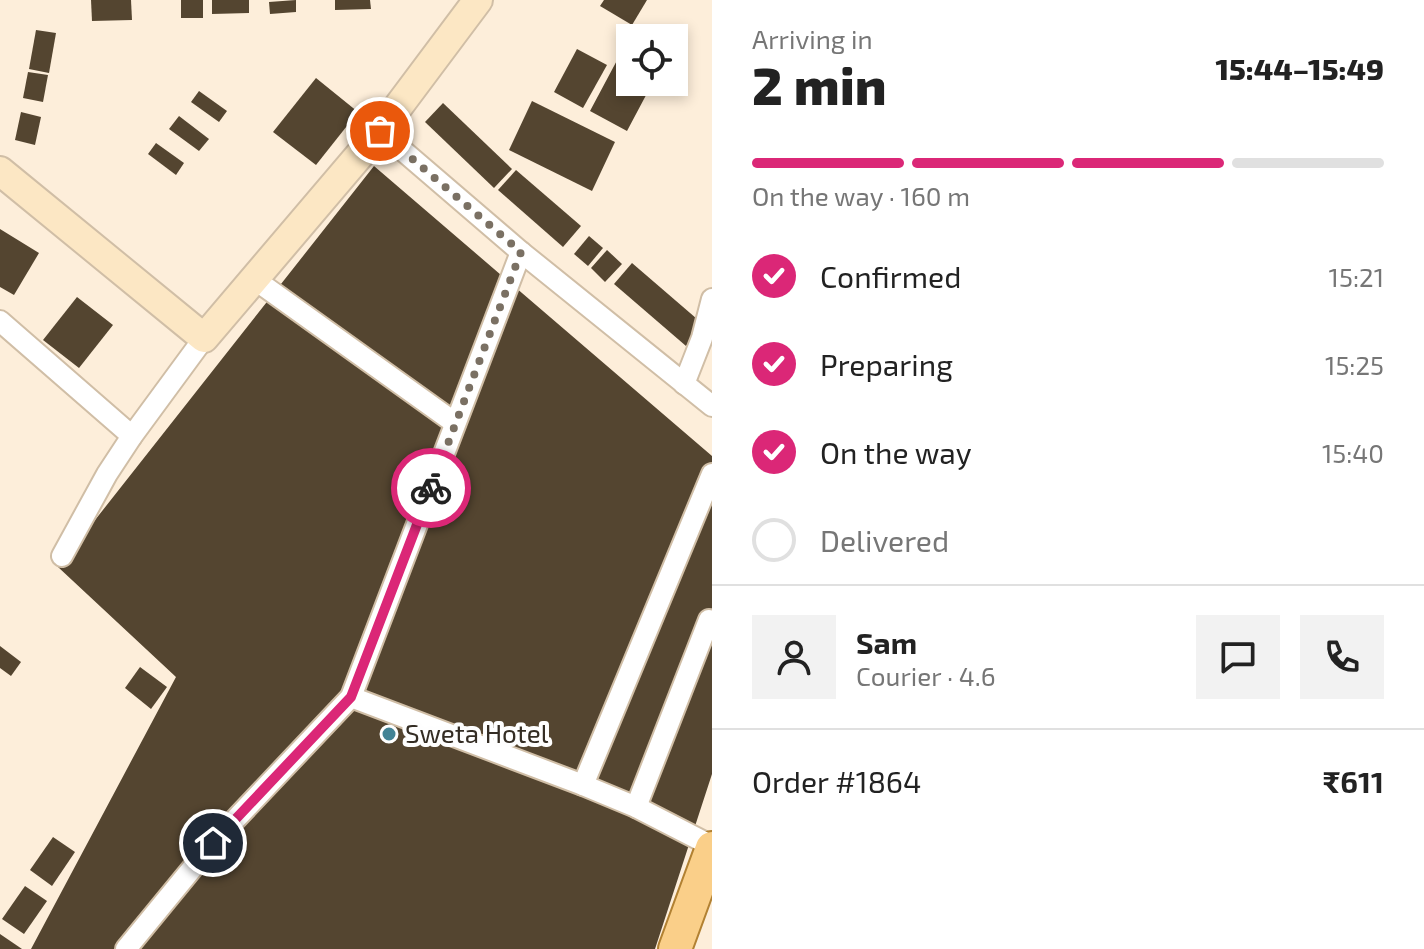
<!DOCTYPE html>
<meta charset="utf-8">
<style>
:root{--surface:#fff;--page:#f2f2f2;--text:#222;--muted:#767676;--line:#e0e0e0;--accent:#db2777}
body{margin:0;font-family:"Exo 2",sans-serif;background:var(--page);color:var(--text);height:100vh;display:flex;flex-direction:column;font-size:30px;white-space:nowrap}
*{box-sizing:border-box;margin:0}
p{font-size:26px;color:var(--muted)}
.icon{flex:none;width:44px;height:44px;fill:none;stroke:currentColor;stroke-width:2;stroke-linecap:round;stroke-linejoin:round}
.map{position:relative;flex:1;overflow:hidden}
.details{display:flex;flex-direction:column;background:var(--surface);width:712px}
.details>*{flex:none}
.controls{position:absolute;left:616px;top:24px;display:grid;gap:16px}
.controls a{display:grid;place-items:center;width:72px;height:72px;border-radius:0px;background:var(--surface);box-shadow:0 4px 12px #0003;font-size:40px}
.pin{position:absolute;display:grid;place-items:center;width:68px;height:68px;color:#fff;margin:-34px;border:4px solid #fff;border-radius:50%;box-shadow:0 2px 8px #0007}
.courier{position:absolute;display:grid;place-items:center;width:80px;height:80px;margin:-40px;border:6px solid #db2777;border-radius:50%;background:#fff;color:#222;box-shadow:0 2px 10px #0007}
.summary em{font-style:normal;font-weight:800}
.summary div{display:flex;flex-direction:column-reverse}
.summary{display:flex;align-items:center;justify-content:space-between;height:136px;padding:0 40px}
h1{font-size:52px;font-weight:800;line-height:60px}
.bar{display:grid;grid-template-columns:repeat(4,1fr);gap:12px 8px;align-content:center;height:96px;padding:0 40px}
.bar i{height:10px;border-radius:6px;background:var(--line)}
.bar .selected{background:var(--accent)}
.bar p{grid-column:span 4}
.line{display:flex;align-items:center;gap:20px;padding:0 40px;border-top:2px solid var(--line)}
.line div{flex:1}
.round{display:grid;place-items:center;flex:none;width:84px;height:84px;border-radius:0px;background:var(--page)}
ol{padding:0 40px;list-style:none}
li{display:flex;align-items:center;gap:24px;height:88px}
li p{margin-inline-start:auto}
li .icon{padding:8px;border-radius:50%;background:var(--accent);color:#fff;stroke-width:4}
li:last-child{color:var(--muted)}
li i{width:44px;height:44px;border:4px solid var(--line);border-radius:50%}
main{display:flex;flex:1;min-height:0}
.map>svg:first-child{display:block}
.building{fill:#544530}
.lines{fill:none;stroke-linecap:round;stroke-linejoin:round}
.street-casing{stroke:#d0bea6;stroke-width:24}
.secondary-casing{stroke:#d0bea6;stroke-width:32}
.primary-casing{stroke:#b28132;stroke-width:36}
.street{stroke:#fff;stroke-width:20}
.secondary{stroke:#fce7c4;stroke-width:28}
.primary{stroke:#facf89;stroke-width:32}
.done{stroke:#7a7063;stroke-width:8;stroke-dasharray:0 14.4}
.route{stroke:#db2777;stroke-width:10}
.poi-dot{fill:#428395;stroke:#fefefe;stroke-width:3}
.labels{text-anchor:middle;stroke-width:8;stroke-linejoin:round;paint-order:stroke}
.poi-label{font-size:26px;fill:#332c23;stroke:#fefefe;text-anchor:start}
</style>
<main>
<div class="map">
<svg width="712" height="949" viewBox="0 0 712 949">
<rect width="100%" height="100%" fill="#fdeeda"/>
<g class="building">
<path d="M91,0H131L132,20L92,21Z"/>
<rect x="181" y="0" width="22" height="18"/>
<path d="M212,0H249V13L212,14Z"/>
<path d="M296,0V12L270,14L269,2Z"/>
<path d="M335,0H370L371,9L335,10Z"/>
<path d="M604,0H647L632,25L600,6Z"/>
<path d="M36,30L56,33L49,73L29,69Z"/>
<path d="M630,36V82H653L627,131L590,111Z"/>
<path d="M577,49L607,65L583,108L554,92Z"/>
<path d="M28,72L48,75L43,102L23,98Z"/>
<path d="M316,78L358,112L316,165L273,132Z"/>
<path d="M199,91L227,111L219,122L191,102Z"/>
<path d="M532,101L615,142L592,191L509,150Z"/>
<path d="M443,103L512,169L494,188L425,122Z"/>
<path d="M21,112L41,117L35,145L15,140Z"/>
<path d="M179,116L209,139L199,151L169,129Z"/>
<path d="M156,143L184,163L176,175L148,154Z"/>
<path d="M374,166L712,456V774L655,949H31L176,677L58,567Z"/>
<path d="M516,170L581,226L563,247L498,190Z"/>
<path d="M0,229L39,253L14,295L0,287Z"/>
<path d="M589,236L603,248L588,266L574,254Z"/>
<path d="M607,250L622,264L605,282L591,268Z"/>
<path d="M632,263L704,325L686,346L614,284Z"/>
<path d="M77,297L113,325L79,368L43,340Z"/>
<path d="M0,646L21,662L11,676L0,668Z"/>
<path d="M140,667L167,687L151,709L125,688Z"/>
<path d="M53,837L75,852L52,886L30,870Z"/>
<path d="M25,886L47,901L24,934L2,919Z"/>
<path d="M0,934L22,949H0Z"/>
</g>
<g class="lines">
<defs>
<g id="street">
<path d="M380,131L521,252L712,406"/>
<path d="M254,279L455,423"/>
<path d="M0,321L132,436"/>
<path d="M684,384L702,338L712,299"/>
<path d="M62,556L107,474L132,436L204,338"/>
<path d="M351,697L583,785L636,807L712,846"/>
<path d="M583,785L712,474"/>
<path d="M636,807L709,620"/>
<path d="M126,949L213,843L351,697L521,252"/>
</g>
<path id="secondary" d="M0,171L204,338L380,131L478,0"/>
<path id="primary" d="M675,949L712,848"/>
</defs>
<use href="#street" class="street-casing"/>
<use href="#secondary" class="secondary-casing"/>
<use href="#primary" class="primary-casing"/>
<use href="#street" class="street"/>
<use href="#secondary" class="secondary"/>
<use href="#primary" class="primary"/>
</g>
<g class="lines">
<path class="done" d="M380,131L521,252L431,488"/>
<path class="route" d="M213,843L351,697L431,488"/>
</g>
<circle class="poi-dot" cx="389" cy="734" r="8"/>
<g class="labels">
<g class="poi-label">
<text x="405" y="743">Sweta Hotel</text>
</g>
</g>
</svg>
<div class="controls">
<a><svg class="icon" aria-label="locate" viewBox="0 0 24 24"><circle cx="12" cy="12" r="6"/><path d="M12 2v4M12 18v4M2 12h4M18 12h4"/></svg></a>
</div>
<div class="pin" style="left:380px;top:131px;background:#ea580c"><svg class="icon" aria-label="bag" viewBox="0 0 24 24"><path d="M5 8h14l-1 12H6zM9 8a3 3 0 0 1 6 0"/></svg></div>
<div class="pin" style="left:213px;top:843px;background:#1f2937"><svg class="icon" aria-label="home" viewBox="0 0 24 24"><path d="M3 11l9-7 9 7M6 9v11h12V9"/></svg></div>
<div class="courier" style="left:431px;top:488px"><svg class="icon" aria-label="bike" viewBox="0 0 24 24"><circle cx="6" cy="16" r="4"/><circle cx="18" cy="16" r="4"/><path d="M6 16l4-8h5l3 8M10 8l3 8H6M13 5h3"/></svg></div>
</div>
<section class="details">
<div class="summary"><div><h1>2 min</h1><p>Arriving in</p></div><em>15:44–15:49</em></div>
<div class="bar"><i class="selected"></i><i class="selected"></i><i class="selected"></i><i></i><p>On the way · 160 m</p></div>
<ol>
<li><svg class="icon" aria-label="check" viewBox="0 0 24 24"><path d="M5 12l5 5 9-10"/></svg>Confirmed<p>15:21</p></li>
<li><svg class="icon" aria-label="check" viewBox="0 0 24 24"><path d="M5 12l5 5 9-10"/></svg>Preparing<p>15:25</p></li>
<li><svg class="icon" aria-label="check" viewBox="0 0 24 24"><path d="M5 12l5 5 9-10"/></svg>On the way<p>15:40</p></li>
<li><i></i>Delivered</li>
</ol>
<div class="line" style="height:144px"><a class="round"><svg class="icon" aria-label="person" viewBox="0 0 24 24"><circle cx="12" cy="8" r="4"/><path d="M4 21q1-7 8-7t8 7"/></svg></a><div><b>Sam</b><p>Courier · 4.6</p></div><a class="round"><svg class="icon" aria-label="chat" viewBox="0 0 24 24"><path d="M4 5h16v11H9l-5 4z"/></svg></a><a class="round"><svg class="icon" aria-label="phone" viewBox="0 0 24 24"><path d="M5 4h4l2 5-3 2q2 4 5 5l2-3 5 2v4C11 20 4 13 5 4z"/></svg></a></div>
<div class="line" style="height:104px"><div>Order #1864</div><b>₹611</b></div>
</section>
</main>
